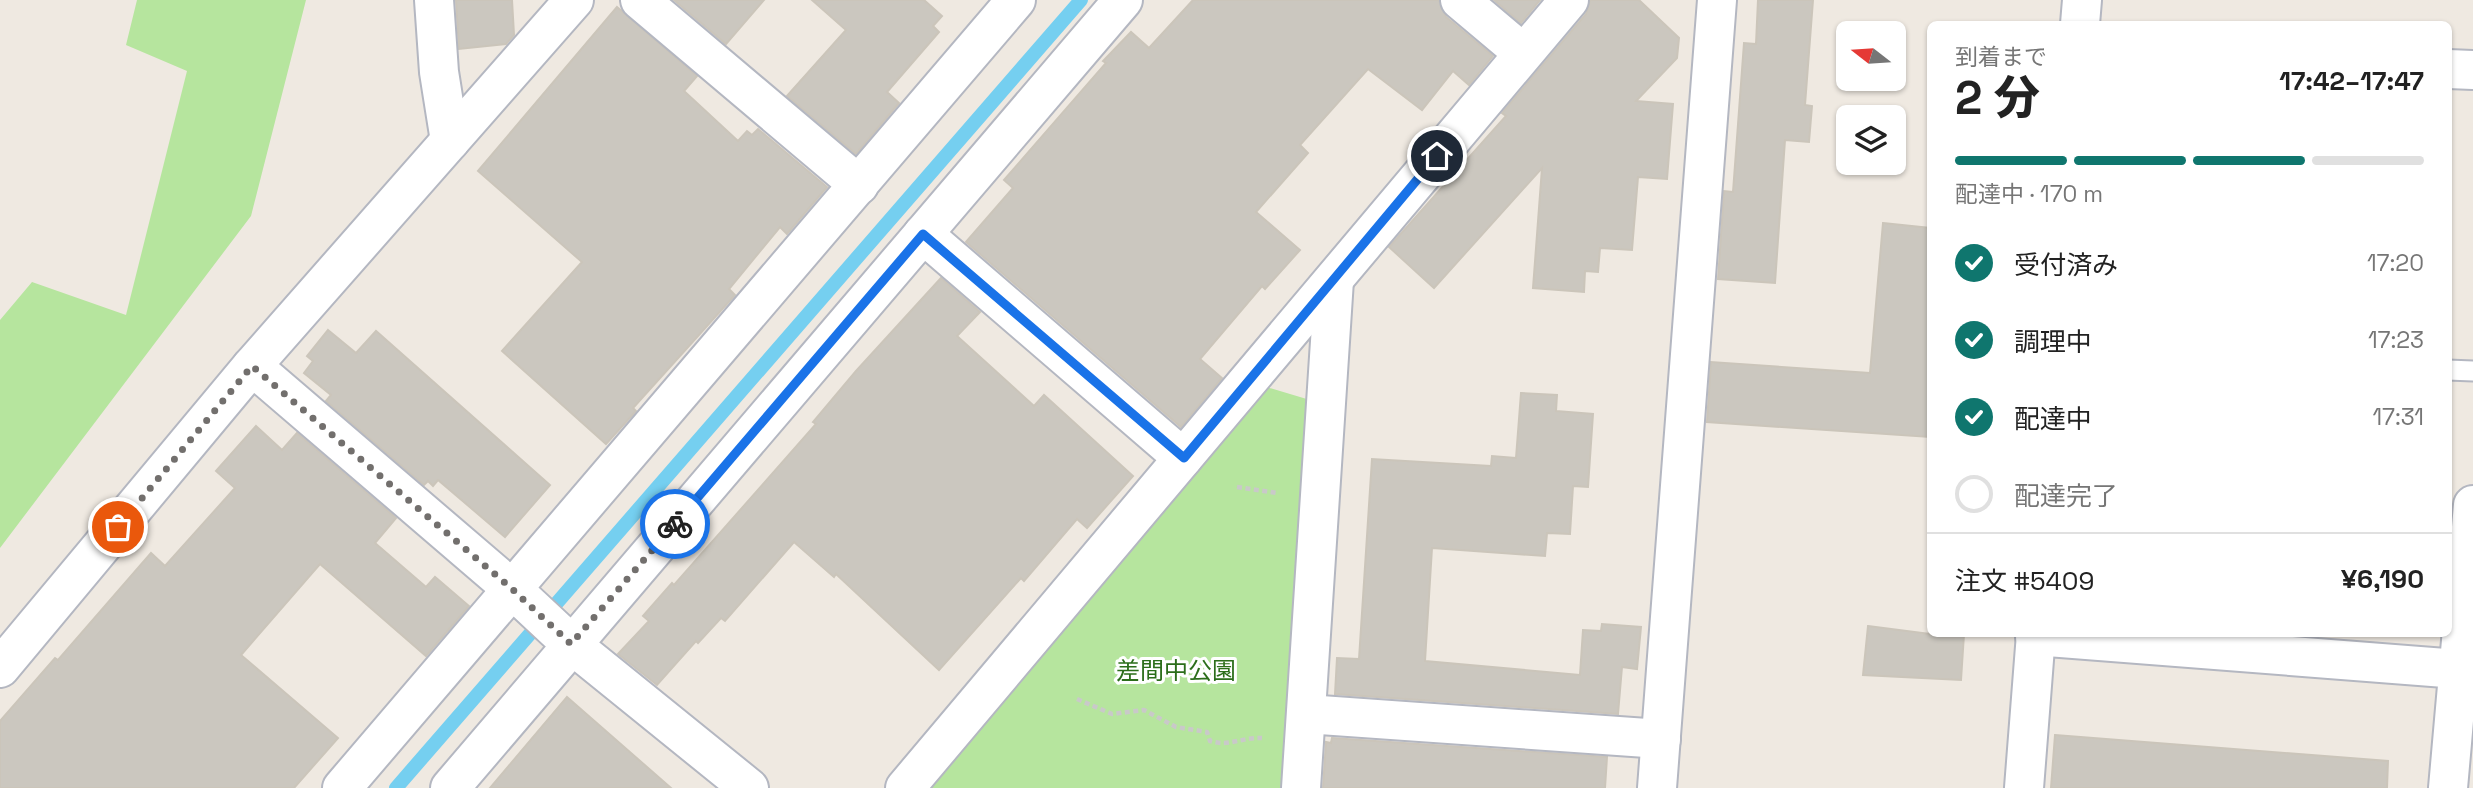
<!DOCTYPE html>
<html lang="ja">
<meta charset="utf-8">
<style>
:root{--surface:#fff;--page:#f6f6f6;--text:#222;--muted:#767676;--line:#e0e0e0;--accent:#0f766e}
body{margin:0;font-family:"Space Grotesk","Noto Sans JP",sans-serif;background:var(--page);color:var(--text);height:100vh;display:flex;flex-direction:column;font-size:26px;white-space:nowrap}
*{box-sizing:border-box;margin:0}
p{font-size:23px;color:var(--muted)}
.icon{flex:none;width:38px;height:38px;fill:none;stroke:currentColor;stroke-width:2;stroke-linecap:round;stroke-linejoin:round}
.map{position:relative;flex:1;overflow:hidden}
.sheet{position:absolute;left:1927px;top:21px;width:525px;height:616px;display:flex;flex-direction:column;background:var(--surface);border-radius:10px;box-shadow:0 2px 5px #0004}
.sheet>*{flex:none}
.needle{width:46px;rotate:287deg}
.controls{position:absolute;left:1836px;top:21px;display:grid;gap:14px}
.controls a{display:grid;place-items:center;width:70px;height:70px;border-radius:10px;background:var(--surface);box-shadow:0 2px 5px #0004;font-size:35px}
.pin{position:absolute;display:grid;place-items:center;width:60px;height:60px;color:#fff;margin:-30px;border:4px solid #fff;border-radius:50%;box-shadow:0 2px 7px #0007}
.courier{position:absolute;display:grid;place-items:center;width:70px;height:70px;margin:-35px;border:5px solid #1a73e8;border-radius:50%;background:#fff;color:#222;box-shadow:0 2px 9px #0007}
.overview em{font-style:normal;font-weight:800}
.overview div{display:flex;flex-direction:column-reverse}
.overview{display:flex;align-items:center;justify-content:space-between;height:119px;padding:0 28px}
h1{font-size:46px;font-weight:800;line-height:52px}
.bar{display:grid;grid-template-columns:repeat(4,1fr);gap:10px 7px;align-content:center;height:84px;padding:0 28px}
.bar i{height:9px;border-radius:5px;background:var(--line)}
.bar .on{background:var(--accent)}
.bar p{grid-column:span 4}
.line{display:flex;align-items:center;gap:18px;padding:0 28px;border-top:2px solid var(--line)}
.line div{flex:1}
ol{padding:0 28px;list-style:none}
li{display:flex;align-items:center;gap:21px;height:77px}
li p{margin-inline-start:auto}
li .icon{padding:7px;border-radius:50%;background:var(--accent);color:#fff;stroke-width:4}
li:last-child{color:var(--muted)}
li i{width:38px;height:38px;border:4px solid var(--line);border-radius:50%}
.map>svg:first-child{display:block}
.green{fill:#b6e59e}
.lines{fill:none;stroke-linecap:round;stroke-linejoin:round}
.stream{stroke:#75cff0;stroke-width:14}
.building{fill:#cbc7bf;stroke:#cbc5ba;stroke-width:2}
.service-casing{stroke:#b4b7c1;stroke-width:23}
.minor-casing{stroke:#b4b7c1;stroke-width:42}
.path{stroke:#c9c9c9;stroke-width:4.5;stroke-dasharray:5 3.5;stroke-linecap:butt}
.service{stroke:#fff;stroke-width:19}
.minor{stroke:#fff;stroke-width:38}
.done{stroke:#726f6d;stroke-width:7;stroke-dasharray:0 12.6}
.route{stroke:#1a73e8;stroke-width:9}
.labels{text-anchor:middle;stroke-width:6;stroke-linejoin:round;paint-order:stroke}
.park-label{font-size:24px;fill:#2c6e1b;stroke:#fff}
</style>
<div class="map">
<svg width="2473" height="788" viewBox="0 0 2473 788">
<rect width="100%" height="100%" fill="#efe9e1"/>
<g class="green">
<path d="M137,0H306L251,216L0,548V320L32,282L126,315L187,71L126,45Z"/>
<path d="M1263,386L1310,400L1285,788H923Z"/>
</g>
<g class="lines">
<path class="stream" d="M396,788L1081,0"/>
</g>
<g class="building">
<path d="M456,0H512L514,35L506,44L459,49Z"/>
<path d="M674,0H764L726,44Z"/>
<path d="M812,0H924L942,16L933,26L939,32L887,92L899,103L856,154L787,96L846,30Z"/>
<path d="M1193,0H1439L1446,17L1493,56L1469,85L1453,71L1422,110L1368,69L1300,145L1308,153L1256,212L1300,250L1265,289L1262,286L1200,359L1222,378L1181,427L966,242L1013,188L1004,180L1106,63L1103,61L1131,32L1149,48Z"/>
<path d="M1494,0H1540L1521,23Z"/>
<path d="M1590,0H1639L1679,38L1677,58L1636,101L1673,104L1667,179L1638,177L1632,250L1600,248L1598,272L1585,271L1584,292L1533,288L1542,168L1434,288L1389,247L1506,116L1502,113L1586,14Z"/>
<path d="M1758,0H1813L1805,105L1812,106L1809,142L1785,140L1775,283L1718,279L1724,191L1733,192L1744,43L1756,44Z"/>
<path d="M617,7L697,76L684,91L738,141L747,131L752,135L758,129L827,187L787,234L780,227L729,289L735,295L633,408L636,411L606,444L502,351L582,262L478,171Z"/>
<path d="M1883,223L1930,228V437L1707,422L1711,362L1870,373Z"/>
<path d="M941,278L980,312L957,336L1034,406L1044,395L1133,476L1087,528L1077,519L1024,581L1021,578L939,670L836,574L834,577L794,542L725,621L721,618L698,643L696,641L657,685L618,654L649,621L643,616L672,583L674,585L816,424L813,422L856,371Z"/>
<path d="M328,330L356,353L376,331L550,485L505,537L438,480L433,486L428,481L424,485L326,401L331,395L304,373L313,361L307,356Z"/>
<path d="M1521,393L1557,395L1556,411L1593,414L1588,487L1573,486L1570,534L1547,533L1545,556L1432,548L1425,661L1580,675L1583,630L1601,631L1602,624L1641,627L1637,669L1622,667L1618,714L1335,694L1337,658L1359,659L1372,459L1491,466L1492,456L1516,458Z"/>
<path d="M256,426L282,450L297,433L396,518L375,543L426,587L435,577L469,606L426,656L320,564L241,655L338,738L294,788H0V721L55,658L58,660L151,553L165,566L235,488L216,471Z"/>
<path d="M1868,626L1930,634H1964L1961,680L1863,675Z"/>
<path d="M567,697L671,788H490Z"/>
<path d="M2055,735L2388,761L2387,788H2051Z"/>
<path d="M1332,738L1607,757L1605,788H1323L1326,742L1331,743Z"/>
</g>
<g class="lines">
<defs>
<path id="service" d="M2448,370L2473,371"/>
<g id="minor">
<path d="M434,0L439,72L450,141"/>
<path d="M640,0L859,185"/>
<path d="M1460,0L1523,53"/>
<path d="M2080,24L2082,0"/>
<path d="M2448,69L2473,70"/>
<path d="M923,234L1183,458"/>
<path d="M252,366L511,588L571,644L749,788"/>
<path d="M2035,636L2458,669"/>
<path d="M0,668L252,366L574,0"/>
<path d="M1306,714L1661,739"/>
<path d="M342,788L1016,0"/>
<path d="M450,788L1123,0"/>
<path d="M905,788L1569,0"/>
<path d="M1301,788L1334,280"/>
<path d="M1657,788L1717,0"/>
<path d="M2024,788L2036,634"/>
<path d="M2448,788L2473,505"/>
</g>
</defs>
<use href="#service" class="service-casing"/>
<use href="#minor" class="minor-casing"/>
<g class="path">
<path d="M1237,487L1277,493"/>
<path d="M1077,699L1112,714L1144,710L1176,727L1207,732L1210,741C1229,747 1242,737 1262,738"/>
</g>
<use href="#service" class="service"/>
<use href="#minor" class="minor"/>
</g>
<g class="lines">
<path class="done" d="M118,527L252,366L511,588L571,644L675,524"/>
<path class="route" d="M675,524L923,234L1184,458L1437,156"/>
</g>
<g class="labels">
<g class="park-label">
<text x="1176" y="679">差間中公園</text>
</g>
</g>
</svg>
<div class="controls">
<a><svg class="needle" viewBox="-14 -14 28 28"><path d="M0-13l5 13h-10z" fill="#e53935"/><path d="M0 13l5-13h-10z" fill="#767676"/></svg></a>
<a><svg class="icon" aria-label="layers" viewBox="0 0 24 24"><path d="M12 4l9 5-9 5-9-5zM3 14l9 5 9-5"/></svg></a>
</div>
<div class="pin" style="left:118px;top:527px;background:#ea580c"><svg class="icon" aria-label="bag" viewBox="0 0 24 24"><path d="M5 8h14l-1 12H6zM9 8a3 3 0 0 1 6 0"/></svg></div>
<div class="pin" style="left:1437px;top:156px;background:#1f2937"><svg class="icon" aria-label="home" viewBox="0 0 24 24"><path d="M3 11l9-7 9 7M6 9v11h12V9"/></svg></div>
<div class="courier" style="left:675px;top:524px"><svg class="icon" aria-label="bike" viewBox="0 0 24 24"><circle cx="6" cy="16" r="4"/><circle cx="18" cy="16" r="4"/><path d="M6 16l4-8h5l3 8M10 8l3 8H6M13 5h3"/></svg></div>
<section class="sheet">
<div class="overview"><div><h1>2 分</h1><p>到着まで</p></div><em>17:42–17:47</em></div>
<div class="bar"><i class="on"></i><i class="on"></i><i class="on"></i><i></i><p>配達中 · 170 m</p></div>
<ol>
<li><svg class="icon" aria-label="check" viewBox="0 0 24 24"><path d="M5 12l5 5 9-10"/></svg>受付済み<p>17:20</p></li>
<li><svg class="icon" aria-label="check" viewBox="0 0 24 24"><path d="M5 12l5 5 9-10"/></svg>調理中<p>17:23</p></li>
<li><svg class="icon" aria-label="check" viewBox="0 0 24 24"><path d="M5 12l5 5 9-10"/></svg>配達中<p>17:31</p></li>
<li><i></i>配達完了</li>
</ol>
<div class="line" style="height:91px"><div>注文 #5409</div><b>¥6,190</b></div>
</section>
</div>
